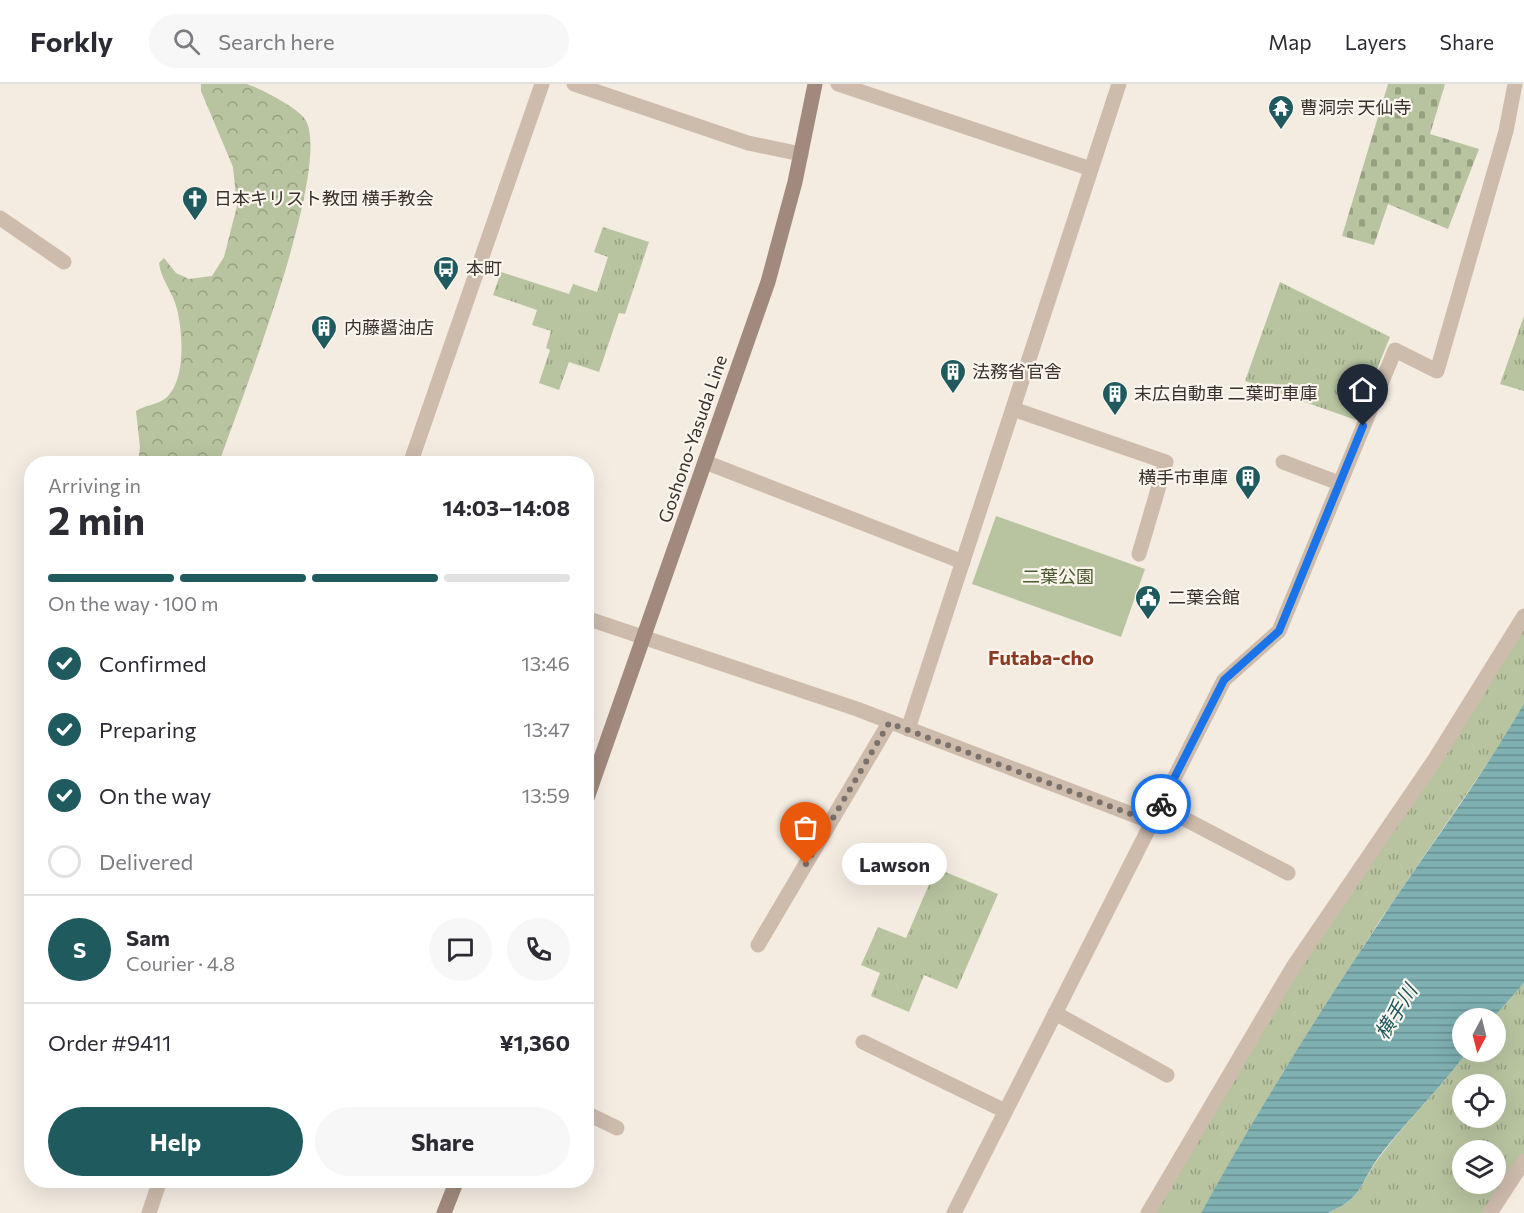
<!DOCTYPE html>
<meta charset="utf-8">
<style>
:root{--surface:#fff;--page:#f7f7f7;--text:#2b2b33;--muted:#7c7c81;--line:#e1e1e2;--accent:#1f5a5e}
body{margin:0;font-family:Commissioner,"Noto Sans JP",sans-serif;background:var(--page);color:var(--text);height:100vh;display:flex;flex-direction:column;font-size:22px;white-space:nowrap}
*{box-sizing:border-box;margin:0}
p{font-size:20px;color:var(--muted)}
.icon{flex:none;width:33px;height:33px;fill:none;stroke:currentColor;stroke-width:2;stroke-linecap:round;stroke-linejoin:round}
.map{position:relative;flex:1;overflow:hidden}
.side{position:absolute;left:24px;top:372px;width:570px;height:732px;display:flex;flex-direction:column;background:var(--surface);border-radius:24px;box-shadow:0 6px 24px #0002}
.side>*{flex:none}
.needle{width:39px;rotate:187deg}
.tools{position:absolute;left:1452px;top:924px;display:grid;gap:12px}
.tools a{display:grid;place-items:center;width:54px;height:54px;border-radius:50%;background:var(--surface);box-shadow:0 6px 24px #0002;font-size:30px}
.pin{position:absolute;display:grid;place-items:center;width:51px;height:51px;color:#fff;margin:-62px -26px;border-radius:50% 50% 50% 0;rotate:-45deg;box-shadow:0 0 6px #0007}
.pin .icon{rotate:45deg}
.courier{position:absolute;display:grid;place-items:center;width:60px;height:60px;margin:-30px;border:4px solid #1a73e8;border-radius:50%;background:#fff;color:#222;box-shadow:0 2px 8px #0007}
.bubble{position:absolute;height:42px;border-radius:21px;background:var(--surface);box-shadow:0 6px 24px #0002;font-size:20px;font-weight:700;line-height:42px;text-align:center}
.head em{font-style:normal;font-weight:700}
.head div{display:flex;flex-direction:column-reverse}
.head{display:flex;align-items:center;justify-content:space-between;height:102px;padding:0 24px}
h1{font-size:39px;font-weight:700;line-height:45px}
.bar{display:grid;grid-template-columns:repeat(4,1fr);gap:9px 6px;align-content:center;height:72px;padding:0 24px}
.bar i{height:8px;border-radius:4px;background:var(--line)}
.bar .current{background:var(--accent)}
.bar p{grid-column:span 4}
.line{display:flex;align-items:center;gap:15px;padding:0 24px;border-top:2px solid var(--line)}
.line div{flex:1}
.round{display:grid;place-items:center;flex:none;width:63px;height:63px;border-radius:32px;background:var(--page)}
ol{padding:0 24px;list-style:none}
li{display:flex;align-items:center;gap:18px;height:66px}
li p{margin-inline-start:auto}
li .icon{padding:6px;border-radius:50%;background:var(--accent);color:#fff;stroke-width:4}
li:last-child{color:var(--muted)}
li i{width:33px;height:33px;border:3px solid var(--line);border-radius:50%}
.cta{display:flex;gap:12px;margin-top:auto;padding:12px 24px}
.cta a{flex:1;height:69px;border-radius:36px;background:var(--accent);color:#fff;font-size:24px;font-weight:700;line-height:69px;text-align:center}
.cta a+a{background:var(--page);color:var(--text)}
header{display:flex;align-items:center;gap:36px;box-sizing:border-box;height:84px;padding:0 30px;background:var(--surface);border-bottom:2px solid var(--line)}
header strong{font-size:28px}
nav{display:flex;gap:33px;margin-inline-start:auto;font-size:21px}
.search{width:420px;height:54px;background:var(--page);display:flex;align-items:center;gap:15px;box-sizing:border-box;padding:0 21px;border-radius:33px;color:var(--muted);font-size:22px}
.map>svg:first-child{display:block}
.grass{fill:url(#grass-tufts);fill-rule:evenodd}
.forest{fill:url(#forest-crowns)}
.cemetery{fill:url(#cemetery-stones)}
.park{fill:#b8c4a0}
.water{fill:url(#water-rules)}
.lines{fill:none;stroke-linecap:round;stroke-linejoin:round}
.minor{stroke:#cdbbac;stroke-width:15}
.tertiary{stroke:#cdbbac;stroke-width:15}
.secondary{stroke:#a18a7d;stroke-width:15}
.done{stroke:#7c716b;stroke-width:6;stroke-dasharray:0 10.8}
.route{stroke:#1a73e8;stroke-width:8}
.labels{text-anchor:middle;stroke-width:4.5;stroke-linejoin:round;paint-order:stroke}
.poi-label{font-size:18px;fill:#3b302b;stroke:#fbf5ee;text-anchor:start}
.street-label{font-size:18px;fill:#3b302b;stroke:#fbf5ee}
.park-label{font-size:18px;fill:#4a5a2e;stroke:#fbf5ee}
.neighbourhood-label{font-size:20px;font-weight:bold;fill:#8c3b22;stroke:#fbf5ee}
.water-label{font-size:20px;font-style:italic;fill:#1f5a5e;stroke:#fbf5ee}
</style>
<header>
<strong>Forkly</strong>
<div class="search"><svg class="icon" aria-label="search" viewBox="0 0 24 24"><circle cx="10" cy="10" r="6"/><path d="M15 15l6 6"/></svg>Search here</div>
<nav><a>Map</a><a>Layers</a><a>Share</a></nav>
</header>
<div class="map">
<svg width="1524" height="1129" viewBox="0 0 1524 1129">
<defs>
<pattern id="grass-tufts" width="24" height="20" patternUnits="userSpaceOnUse" patternTransform="scale(1.5)"><rect width="24" height="20" fill="#b8c4a0"/><path d="M3 7l-1-3M5 7V3M7 7l1-3M15 17l-1-3M17 17v-4M19 17l1-3" fill="none" stroke="#97a083"/></pattern>
<pattern id="forest-crowns" width="20" height="18" patternUnits="userSpaceOnUse" patternTransform="scale(1.5)"><rect width="20" height="18" fill="#b8c4a0"/><path d="M2 6a3 3 0 1 1 6 0M12 15a3 3 0 1 1 6 0" fill="none" stroke="#97a083"/></pattern>
<pattern id="cemetery-stones" width="16" height="16" patternUnits="userSpaceOnUse" patternTransform="scale(1.5)"><rect width="16" height="16" fill="#b8c4a0"/><path d="M2 7V4a2 2 0 0 1 4 0v3zM10 15v-3a2 2 0 0 1 4 0v3z" fill="#97a083"/></pattern>
<pattern id="water-rules" width="6" height="5" patternUnits="userSpaceOnUse" patternTransform="scale(1.5)"><rect width="6" height="5" fill="#7fb0b2"/><path d="M0 2.5h6" fill="none" stroke="#699091"/></pattern>
</defs>
<rect width="100%" height="100%" fill="#f4ebe1"/>
<g class="grass">
<path d="M603,143L649,158L625,230L619,229L599,288L569,278L559,306L539,299L550,266L546,264L551,247L532,241L537,226L493,211L501,188L569,210L573,200L597,208L608,173L594,168Z"/>
<path d="M1280,198L1390,253L1356,336L1245,297Z"/>
<path d="M1524,232V307L1500,300Z"/>
<path d="M1524,532V619L1500,661L1379,838L1284,987L1201,1129H1148L1181,1072Z"/>
<path d="M936,784L998,810L957,905L924,891L909,928L871,912L880,889L861,881L878,843L906,854Z"/>
<path d="M1524,899V1077L1490,1129H1328C1366,1112 1359,1098 1382,1070C1409,1034 1441,1004 1467,968H1496V934H1493ZM1462,1000H1496V1034H1462ZM1462,1066H1496V1100H1462Z"/>
</g>
<path class="forest" d="M201,0C215,0 234,0 247,0C260,4 298,24 305,35C334,81 239,321 219,379H138L140,363L136,327C145,321 157,321 166,314C186,296 183,250 177,225C173,208 161,196 159,179L164,174L176,189L189,195L212,192L224,173L237,122L233,83L201,7Z"/>
<path class="cemetery" d="M1388,0H1445L1430,50L1479,65L1448,145L1388,120L1374,161L1342,152Z"/>
<path class="park" d="M996,432L1145,485L1121,553L972,500Z"/>
<path class="water" d="M1524,619V899L1493,934H1462V968H1467C1441,1004 1409,1034 1381,1070C1359,1098 1366,1112 1328,1129H1201C1256,1030 1316,933 1379,839C1427,765 1481,696 1524,619Z"/>
<g class="lines">
<g class="minor">
<path d="M838,0L1091,85"/>
<path d="M0,134L64,178"/>
<path d="M1013,325L1166,378L1139,470"/>
<path d="M705,378L963,478"/>
<path d="M1283,378L1339,399"/>
<path d="M410,380L542,0"/>
<path d="M586,534L857,625L1152,738"/>
<path d="M908,645L1119,0"/>
<path d="M1160,722L1288,789"/>
<path d="M758,861L889,639"/>
<path d="M1055,929L1167,991"/>
<path d="M863,958L1005,1027"/>
<path d="M586,1029L617,1044"/>
<path d="M149,1129L160,1096"/>
<path d="M954,1129L1224,596L1279,547L1395,266L1437,287L1506,47L1515,0"/>
<path d="M1148,1129L1293,883L1435,675L1524,532"/>
<path d="M1490,1129L1524,1077"/>
</g>
<path class="tertiary" d="M574,0L748,59L801,70"/>
<g class="secondary">
<path d="M586,717L768,198L795,98L815,0"/>
<path d="M444,1129L457,1096"/>
</g>
</g>
<g class="lines">
<path class="done" d="M806,780L889,639L1152,738L1161,720"/>
<path class="route" d="M1161,720L1224,596L1279,547L1363,342"/>
</g>
<defs>
<symbol id="temple-pin" viewBox="-11 -11 22 30"><path d="M0 17L-7.5 6A9.5 9.5 0 1 1 7.5 6Z" fill="#1f5a5e" stroke="#fbf5ee"/><path d="M0-6L5-2H3V0L6.5 2.5H4V6H1.5V3h-3V6H-4V2.5H-6.5L-3 0V-2H-5Z" fill="#fff"/></symbol>
<symbol id="church-pin" viewBox="-11 -11 22 30"><path d="M0 17L-7.5 6A9.5 9.5 0 1 1 7.5 6Z" fill="#1f5a5e" stroke="#fbf5ee"/><path d="M-1.2-6h2.4v3.5h3.3v2.4h-3.3V6h-2.4V-.1h-3.3v-2.4h3.3Z" fill="#fff"/></symbol>
<symbol id="bus-pin" viewBox="-11 -11 22 30"><path d="M0 17L-7.5 6A9.5 9.5 0 1 1 7.5 6Z" fill="#1f5a5e" stroke="#fbf5ee"/><path d="M-5-6H5V4H4V6H2V4H-2V6H-4V4H-5ZM-3.5-4V0h7V-4ZM-3.5 1.2v1.5H-2V1.2ZM2 1.2v1.5H3.5V1.2Z" fill="#fff"/></symbol>
<symbol id="building-pin" viewBox="-11 -11 22 30"><path d="M0 17L-7.5 6A9.5 9.5 0 1 1 7.5 6Z" fill="#1f5a5e" stroke="#fbf5ee"/><path d="M-4-6H4V6H1V3H-1V6H-4ZM-2.5-4.3h1.7v1.8h-1.7ZM.8-4.3h1.7v1.8H.8ZM-2.5-1h1.7V.8h-1.7ZM.8-1h1.7V.8H.8Z" fill="#fff"/></symbol>
<symbol id="civic-pin" viewBox="-11 -11 22 30"><path d="M0 17L-7.5 6A9.5 9.5 0 1 1 7.5 6Z" fill="#1f5a5e" stroke="#fbf5ee"/><path d="M-.6-6.5H3V-4.5H.6V-3L4-1V1h2V6H-6V1h2V-1L-.6-3ZM-1.2 2.5V6h2.4V2.5Z" fill="#fff"/></symbol>
</defs>
<g fill-rule="evenodd">
<use href="#temple-pin" x="1266" y="9" width="30" height="40"/>
<use href="#church-pin" x="180" y="100" width="30" height="40"/>
<use href="#bus-pin" x="431" y="170" width="30" height="40"/>
<use href="#building-pin" x="309" y="229" width="30" height="40"/>
<use href="#building-pin" x="938" y="273" width="30" height="40"/>
<use href="#building-pin" x="1100" y="295" width="30" height="40"/>
<use href="#building-pin" x="1233" y="379" width="30" height="40"/>
<use href="#civic-pin" x="1133" y="499" width="30" height="40"/>
</g>
<g class="labels">
<g class="poi-label">
<text x="1300" y="30">曹洞宗 天仙寺</text>
<text x="214" y="121">日本キリスト教団 横手教会</text>
<text x="466" y="191">本町</text>
<text x="344" y="250">内藤醤油店</text>
<text x="972" y="294">法務省官舎</text>
<text x="1134" y="316">末広自動車 二葉町車庫</text>
<text x="1228" y="400" text-anchor="end">横手市車庫</text>
<text x="1168" y="520">二葉会館</text>
</g>
<g class="street-label">
<text transform="translate(693 355) rotate(-71)" y="6">Goshono-Yasuda Line</text>
</g>
<g class="park-label">
<text x="1058" y="499">二葉公園</text>
</g>
<g class="neighbourhood-label">
<text x="1041" y="581">Futaba-cho</text>
</g>
<g class="water-label">
<text transform="translate(1396 928) rotate(-58)" y="7">横手川</text>
</g>
</g>
</svg>
<div class="tools">
<a><svg class="needle" viewBox="-14 -14 28 28"><path d="M0-13l5 13h-10z" fill="#e53935"/><path d="M0 13l5-13h-10z" fill="#7c7c81"/></svg></a>
<a><svg class="icon" aria-label="locate" viewBox="0 0 24 24"><circle cx="12" cy="12" r="6"/><path d="M12 2v4M12 18v4M2 12h4M18 12h4"/></svg></a>
<a><svg class="icon" aria-label="layers" viewBox="0 0 24 24"><path d="M12 4l9 5-9 5-9-5zM3 14l9 5 9-5"/></svg></a>
</div>
<div class="pin" style="left:806px;top:780px;background:#ea580c"><svg class="icon" aria-label="bag" viewBox="0 0 24 24"><path d="M5 8h14l-1 12H6zM9 8a3 3 0 0 1 6 0"/></svg></div>
<div class="pin" style="left:1363px;top:342px;background:#1f2937"><svg class="icon" aria-label="home" viewBox="0 0 24 24"><path d="M3 11l9-7 9 7M6 9v11h12V9"/></svg></div>
<div class="courier" style="left:1161px;top:720px"><svg class="icon" aria-label="bike" viewBox="0 0 24 24"><circle cx="6" cy="16" r="4"/><circle cx="18" cy="16" r="4"/><path d="M6 16l4-8h5l3 8M10 8l3 8H6M13 5h3"/></svg></div>
<div class="bubble" style="left:842px;top:759px;width:105px">Lawson</div>
<section class="side">
<div class="head"><div><h1>2 min</h1><p>Arriving in</p></div><em>14:03–14:08</em></div>
<div class="bar"><i class="current"></i><i class="current"></i><i class="current"></i><i></i><p>On the way · 100 m</p></div>
<ol>
<li><svg class="icon" aria-label="check" viewBox="0 0 24 24"><path d="M5 12l5 5 9-10"/></svg>Confirmed<p>13:46</p></li>
<li><svg class="icon" aria-label="check" viewBox="0 0 24 24"><path d="M5 12l5 5 9-10"/></svg>Preparing<p>13:47</p></li>
<li><svg class="icon" aria-label="check" viewBox="0 0 24 24"><path d="M5 12l5 5 9-10"/></svg>On the way<p>13:59</p></li>
<li><i></i>Delivered</li>
</ol>
<div class="line" style="height:108px"><b class="round" style="background:var(--accent);color:#fff">S</b><div><b>Sam</b><p>Courier · 4.8</p></div><a class="round"><svg class="icon" aria-label="chat" viewBox="0 0 24 24"><path d="M4 5h16v11H9l-5 4z"/></svg></a><a class="round"><svg class="icon" aria-label="phone" viewBox="0 0 24 24"><path d="M5 4h4l2 5-3 2q2 4 5 5l2-3 5 2v4C11 20 4 13 5 4z"/></svg></a></div>
<div class="line" style="height:78px"><div>Order #9411</div><b>¥1,360</b></div>
<div class="cta"><a>Help</a><a>Share</a></div>
</section>
</div>
